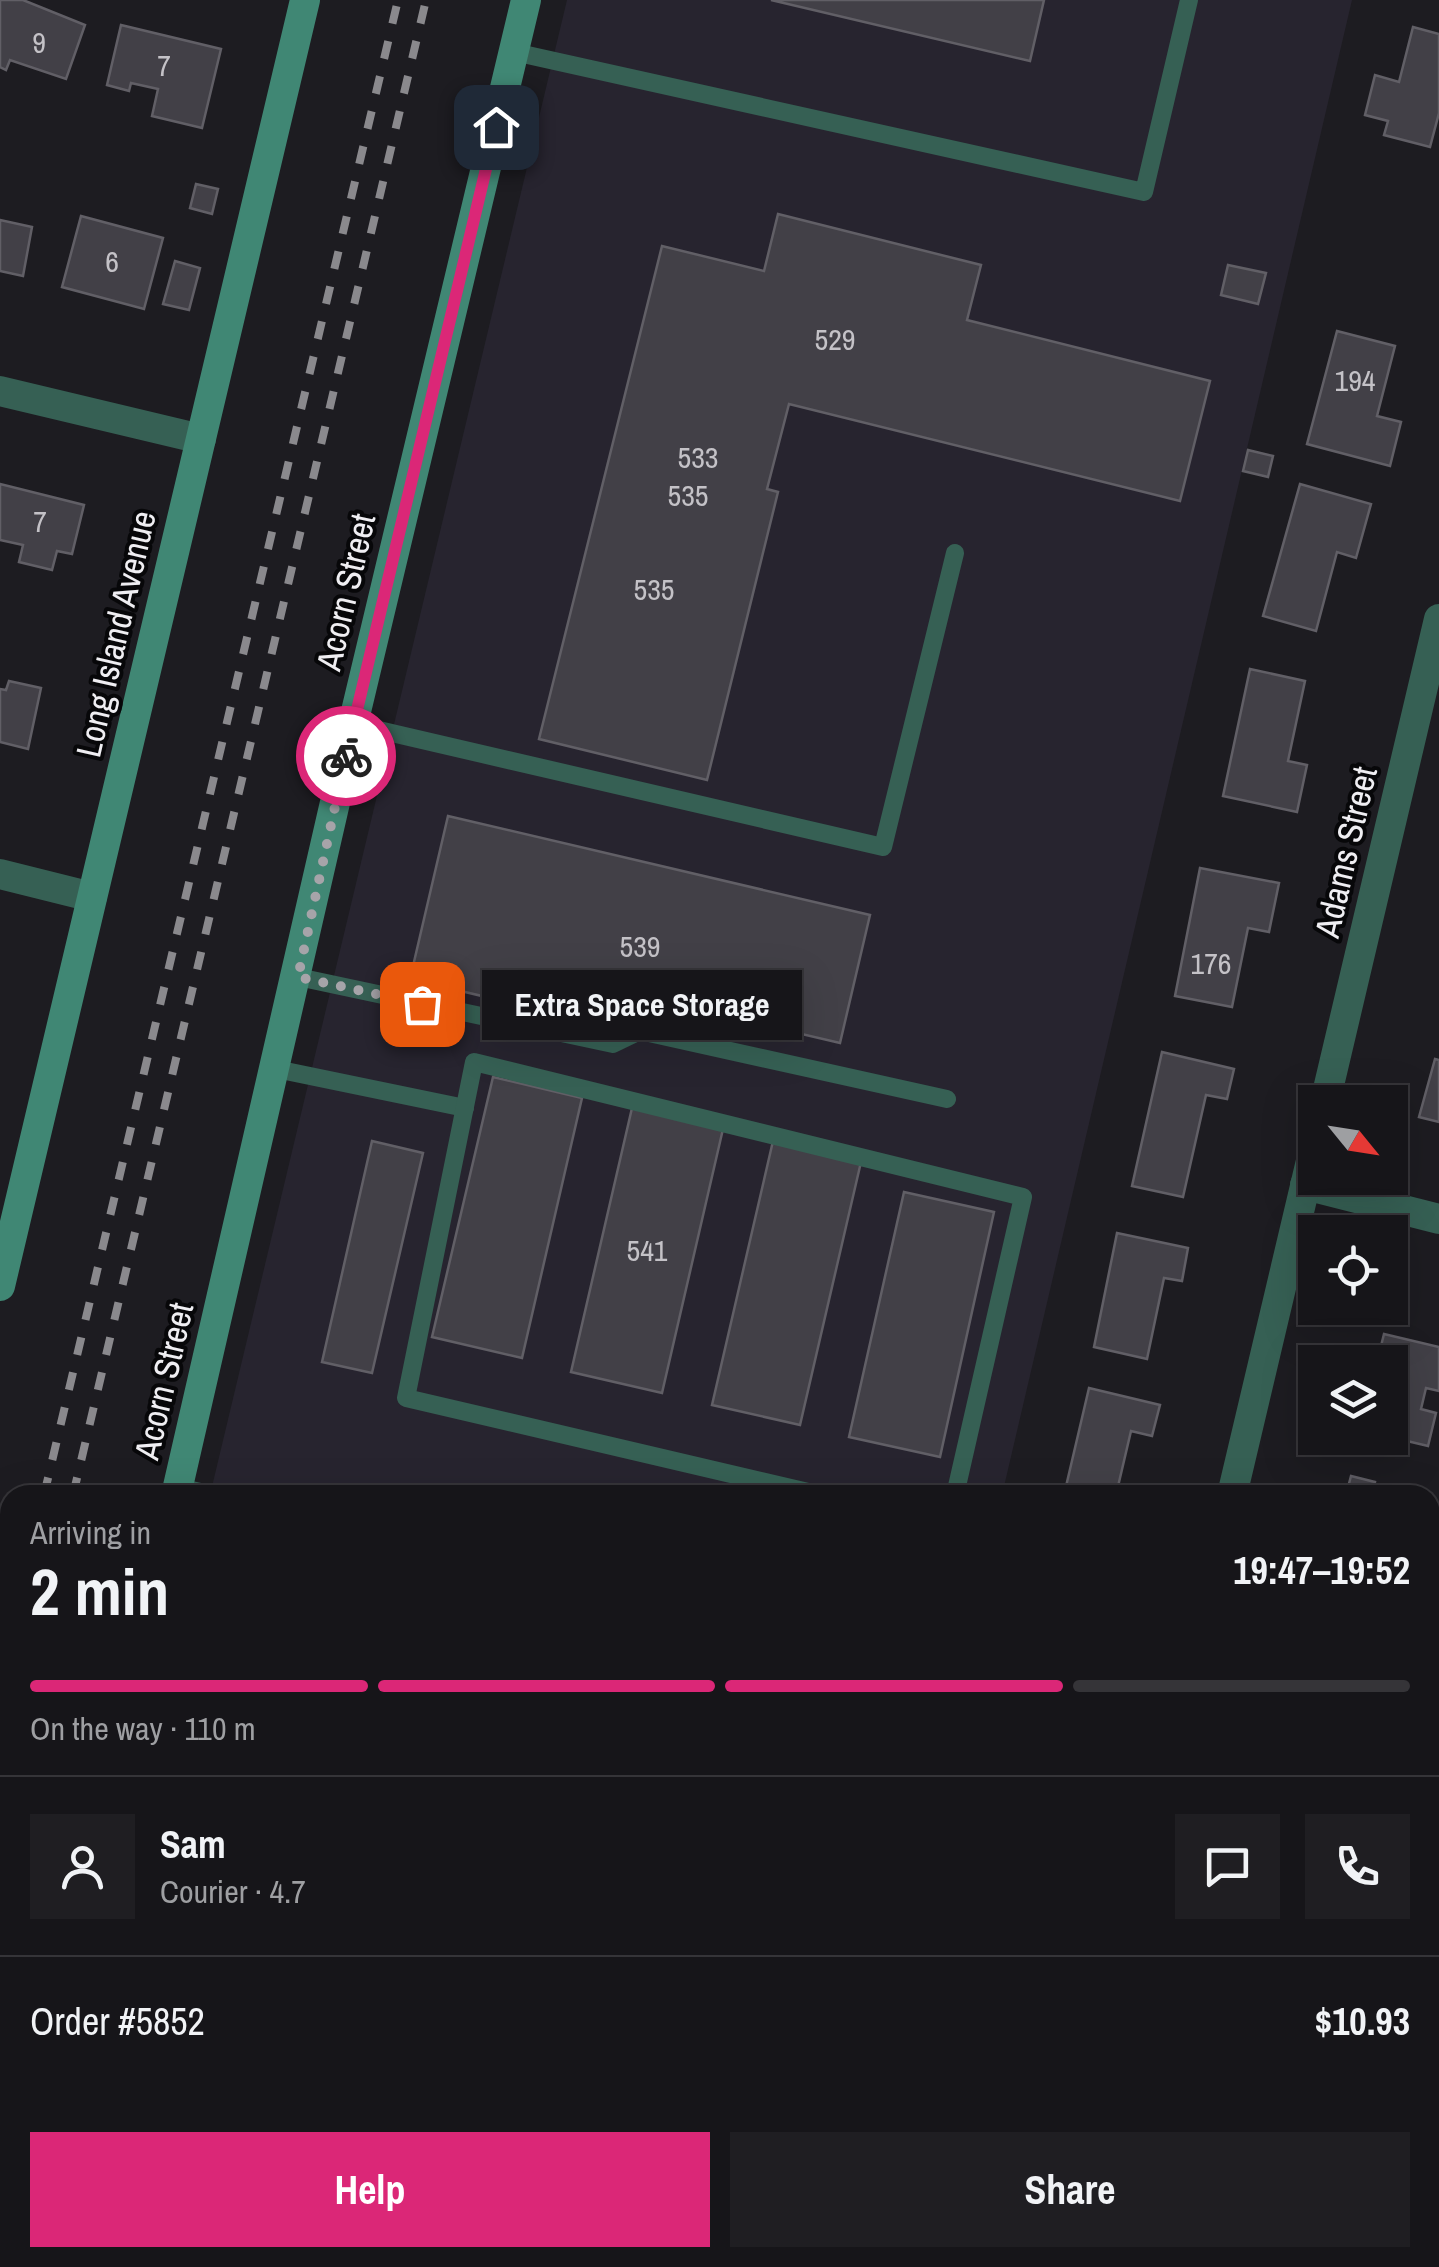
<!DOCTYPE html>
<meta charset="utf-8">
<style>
:root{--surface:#161519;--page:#1f1e22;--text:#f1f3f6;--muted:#9e9fa2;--line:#353438;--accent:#db2777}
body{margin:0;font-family:"Archivo Narrow",sans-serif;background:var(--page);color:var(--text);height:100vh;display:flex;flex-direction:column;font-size:38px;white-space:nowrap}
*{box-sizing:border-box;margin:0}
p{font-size:32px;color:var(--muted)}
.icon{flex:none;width:55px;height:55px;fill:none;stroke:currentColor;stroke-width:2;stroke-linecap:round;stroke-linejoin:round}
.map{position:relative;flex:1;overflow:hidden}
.side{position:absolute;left:0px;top:1485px;width:1440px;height:782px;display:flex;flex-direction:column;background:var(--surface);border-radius:30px 30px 0 0;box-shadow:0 10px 40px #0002,0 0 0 2px var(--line)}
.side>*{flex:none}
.needle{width:65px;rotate:120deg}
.tools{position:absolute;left:1298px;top:1085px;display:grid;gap:20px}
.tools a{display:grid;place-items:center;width:110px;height:110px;border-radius:0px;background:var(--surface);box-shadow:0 10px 40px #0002,0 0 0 2px var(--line);font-size:50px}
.pin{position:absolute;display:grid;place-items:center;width:85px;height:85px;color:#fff;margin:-42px;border-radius:20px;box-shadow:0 5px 15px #0006}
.courier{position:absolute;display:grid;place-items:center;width:100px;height:100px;margin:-50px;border:8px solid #db2777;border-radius:50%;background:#fff;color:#222;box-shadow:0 2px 12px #0007}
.bubble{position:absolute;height:70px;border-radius:0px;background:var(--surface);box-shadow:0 10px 40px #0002,0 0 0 2px var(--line);font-size:32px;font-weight:700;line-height:70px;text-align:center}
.head em{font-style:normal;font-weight:700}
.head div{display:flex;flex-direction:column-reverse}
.head{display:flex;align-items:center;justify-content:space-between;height:170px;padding:0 30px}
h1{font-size:65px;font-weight:700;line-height:75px}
.bar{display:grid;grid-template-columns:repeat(4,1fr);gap:15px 10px;align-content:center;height:120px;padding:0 30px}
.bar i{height:12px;border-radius:8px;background:var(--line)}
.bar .selected{background:var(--accent)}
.bar p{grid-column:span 4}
.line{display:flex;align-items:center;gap:25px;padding:0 30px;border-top:2px solid var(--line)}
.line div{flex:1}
.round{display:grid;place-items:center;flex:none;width:105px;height:105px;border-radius:0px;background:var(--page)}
.cta{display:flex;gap:20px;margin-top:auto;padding:20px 30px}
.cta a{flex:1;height:115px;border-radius:0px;background:var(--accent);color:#fff;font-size:40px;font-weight:700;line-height:115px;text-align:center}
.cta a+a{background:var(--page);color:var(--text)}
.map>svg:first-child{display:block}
.built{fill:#27242f}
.building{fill:#424047;stroke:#615f66;stroke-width:2.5}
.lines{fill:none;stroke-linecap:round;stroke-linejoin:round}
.lane{stroke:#366054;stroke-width:18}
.street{stroke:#366054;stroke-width:30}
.secondary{stroke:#408774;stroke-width:30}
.rail{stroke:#8a898d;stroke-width:8;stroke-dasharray:18 18;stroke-linecap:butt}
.done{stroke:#a6a4a9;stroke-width:10;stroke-dasharray:0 18}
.route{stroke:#db2777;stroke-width:12}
.labels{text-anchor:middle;stroke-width:8;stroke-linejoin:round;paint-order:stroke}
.number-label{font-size:30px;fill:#c4c2c7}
.street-label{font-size:35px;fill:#efeef2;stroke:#070709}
</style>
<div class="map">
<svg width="1439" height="2267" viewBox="0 0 1439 2267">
<rect width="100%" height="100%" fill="#1d1c21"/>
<g class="built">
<path d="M567,0H1352L1002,1495H210Z"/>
<path d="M28,2258H823L821,2267H26Z"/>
</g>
<g class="building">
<path d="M0,0H23L85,25L66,79L10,60L6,70L0,67Z"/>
<path d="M771,0H1044L1030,61Z"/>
<path d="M121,25L221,49L202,128L152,116L158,89L131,83L129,91L107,85Z"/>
<path d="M1413,27L1439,34V113L1430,147L1384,135L1388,121L1365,115L1375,75L1399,82Z"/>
<path d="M196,184L218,189L212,214L190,208Z"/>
<path d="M778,214L981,265L967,320L1210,381L1180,501L789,404L767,489L778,492L707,780L539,739L662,246L764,271Z"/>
<path d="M81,216L163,238L144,309L62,287Z"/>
<path d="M0,220L32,227L23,276L0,271Z"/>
<path d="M175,261L200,268L189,310L163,304Z"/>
<path d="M1228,265L1266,273L1258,304L1221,295Z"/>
<path d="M1337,331L1395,346L1377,416L1401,422L1390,466L1307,444Z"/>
<path d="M1248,450L1273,456L1268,477L1243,471Z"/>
<path d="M0,484L84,505L72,554L57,551L52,570L19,562L23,545L0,540Z"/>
<path d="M1300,484L1371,504L1356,558L1337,552L1316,631L1263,616Z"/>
<path d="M1250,669L1305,681L1288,761L1307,765L1297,812L1223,796Z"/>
<path d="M9,681L41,688L28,749L0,742V689L6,690Z"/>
<path d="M448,816L870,915L840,1043L621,992L613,1027L410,979Z"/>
<path d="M1200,868L1279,883L1269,932L1248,928L1232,1007L1175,996Z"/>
<path d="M1162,1052L1234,1069L1227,1099L1206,1095L1183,1197L1132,1186Z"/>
<path d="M1435,1059L1439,1060V1122L1419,1117Z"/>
<path d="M493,1077L582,1098L522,1358L432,1337Z"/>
<path d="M632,1108L723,1129L662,1393L571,1372Z"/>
<path d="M372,1141L423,1153L372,1373L322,1362Z"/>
<path d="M773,1141L861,1162L800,1425L712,1405Z"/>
<path d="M904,1192L994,1212L940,1457L849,1437Z"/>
<path d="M1117,1233L1188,1248L1182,1281L1164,1278L1147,1359L1094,1347Z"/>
<path d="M1384,1334L1439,1347V1391L1426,1388L1421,1409L1436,1413L1428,1446L1390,1437V1362H1377Z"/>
<path d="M1089,1388L1160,1405L1152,1436L1131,1431L1116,1495H1064Z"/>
<path d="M1351,1476L1375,1482L1374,1487L1404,1495H1346Z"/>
<path d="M1430,1870L1439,1872V1918L1430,1916Z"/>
<path d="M106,2258H660L689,2264L113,2267L104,2265Z"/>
<path d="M902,2258H960L958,2267H899Z"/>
<path d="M1170,2258H1190L1225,2265L1168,2267Z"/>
</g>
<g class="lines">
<g class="lane">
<path d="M514,52L1144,192L1189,0"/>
<path d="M353,724L883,847L955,553"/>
<path d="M298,977L613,1044L640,1031L947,1099"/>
<path d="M276,1069L465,1108"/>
<path d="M178,1487L214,1495"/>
<path d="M821,1495L406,1398L474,1062L1023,1197L955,1495"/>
<path d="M745,2267L747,2258"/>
</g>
<g class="street">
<path d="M0,391L201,439"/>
<path d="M0,874L92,897"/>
<path d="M1325,1102L1439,619"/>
<path d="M1305,1185L1439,1219"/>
<path d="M1232,1495L1315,1144"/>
<path d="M1049,2267L1052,2258"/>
</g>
<g class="secondary">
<path d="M0,1286L305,0"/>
<path d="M176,1495L353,724L526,0"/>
<path d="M0,2209L10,2168"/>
</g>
<g class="rail">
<path d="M44,1495L398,0"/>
<path d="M73,1495L426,0"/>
<path d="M0,1683L10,1641"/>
<path d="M0,1803L10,1761"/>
</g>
</g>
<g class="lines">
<path class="done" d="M346,756L298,977L422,1004"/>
<path class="route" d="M346,756L496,127"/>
</g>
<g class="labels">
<g class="number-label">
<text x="39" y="53">9</text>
<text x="164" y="76">7</text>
<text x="112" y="272">6</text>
<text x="835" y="350">529</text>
<text x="1355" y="391">194</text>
<text x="698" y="468">533</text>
<text x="688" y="506">535</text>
<text x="40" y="532">7</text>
<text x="654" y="600">535</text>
<text x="640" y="957">539</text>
<text x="1211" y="974">176</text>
<text x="647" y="1261">541</text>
</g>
<g class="street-label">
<text transform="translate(346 592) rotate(-77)" y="12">Acorn Street</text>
<text transform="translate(116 634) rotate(-77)" y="12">Long Island Avenue</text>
<text transform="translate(1346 852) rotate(-77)" y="12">Adams Street</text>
<text transform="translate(164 1381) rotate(-77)" y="12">Acorn Street</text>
</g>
</g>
</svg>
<div class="tools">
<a><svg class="needle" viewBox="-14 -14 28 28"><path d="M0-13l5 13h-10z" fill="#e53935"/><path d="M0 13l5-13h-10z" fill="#9e9fa2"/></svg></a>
<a><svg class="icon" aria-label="locate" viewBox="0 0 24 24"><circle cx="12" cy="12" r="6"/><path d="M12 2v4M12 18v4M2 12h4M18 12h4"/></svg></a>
<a><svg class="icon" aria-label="layers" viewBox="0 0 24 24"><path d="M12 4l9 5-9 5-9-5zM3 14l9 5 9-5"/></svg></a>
</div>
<div class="pin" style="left:422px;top:1004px;background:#ea580c"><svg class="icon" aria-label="bag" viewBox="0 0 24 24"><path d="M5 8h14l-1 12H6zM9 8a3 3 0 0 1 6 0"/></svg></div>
<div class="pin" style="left:496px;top:127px;background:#1f2937"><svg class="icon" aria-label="home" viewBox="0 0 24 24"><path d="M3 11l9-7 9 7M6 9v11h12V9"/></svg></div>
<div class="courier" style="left:346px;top:756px"><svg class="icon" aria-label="bike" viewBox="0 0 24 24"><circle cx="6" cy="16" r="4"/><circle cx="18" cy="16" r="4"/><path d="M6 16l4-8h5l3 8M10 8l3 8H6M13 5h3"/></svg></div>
<div class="bubble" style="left:482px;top:970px;width:320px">Extra Space Storage</div>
<section class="side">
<div class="head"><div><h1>2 min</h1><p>Arriving in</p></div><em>19:47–19:52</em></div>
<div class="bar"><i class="selected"></i><i class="selected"></i><i class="selected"></i><i></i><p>On the way · 110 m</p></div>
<div class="line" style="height:180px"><a class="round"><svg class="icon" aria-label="person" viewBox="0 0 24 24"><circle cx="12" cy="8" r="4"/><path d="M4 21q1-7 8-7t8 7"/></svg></a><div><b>Sam</b><p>Courier · 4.7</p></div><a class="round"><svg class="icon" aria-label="chat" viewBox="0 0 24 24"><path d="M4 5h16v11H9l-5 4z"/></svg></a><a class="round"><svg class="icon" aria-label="phone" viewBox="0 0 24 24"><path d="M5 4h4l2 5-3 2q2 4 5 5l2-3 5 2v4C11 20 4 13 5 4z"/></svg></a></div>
<div class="line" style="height:130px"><div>Order #5852</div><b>$10.93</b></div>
<div class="cta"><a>Help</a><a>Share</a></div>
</section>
</div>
